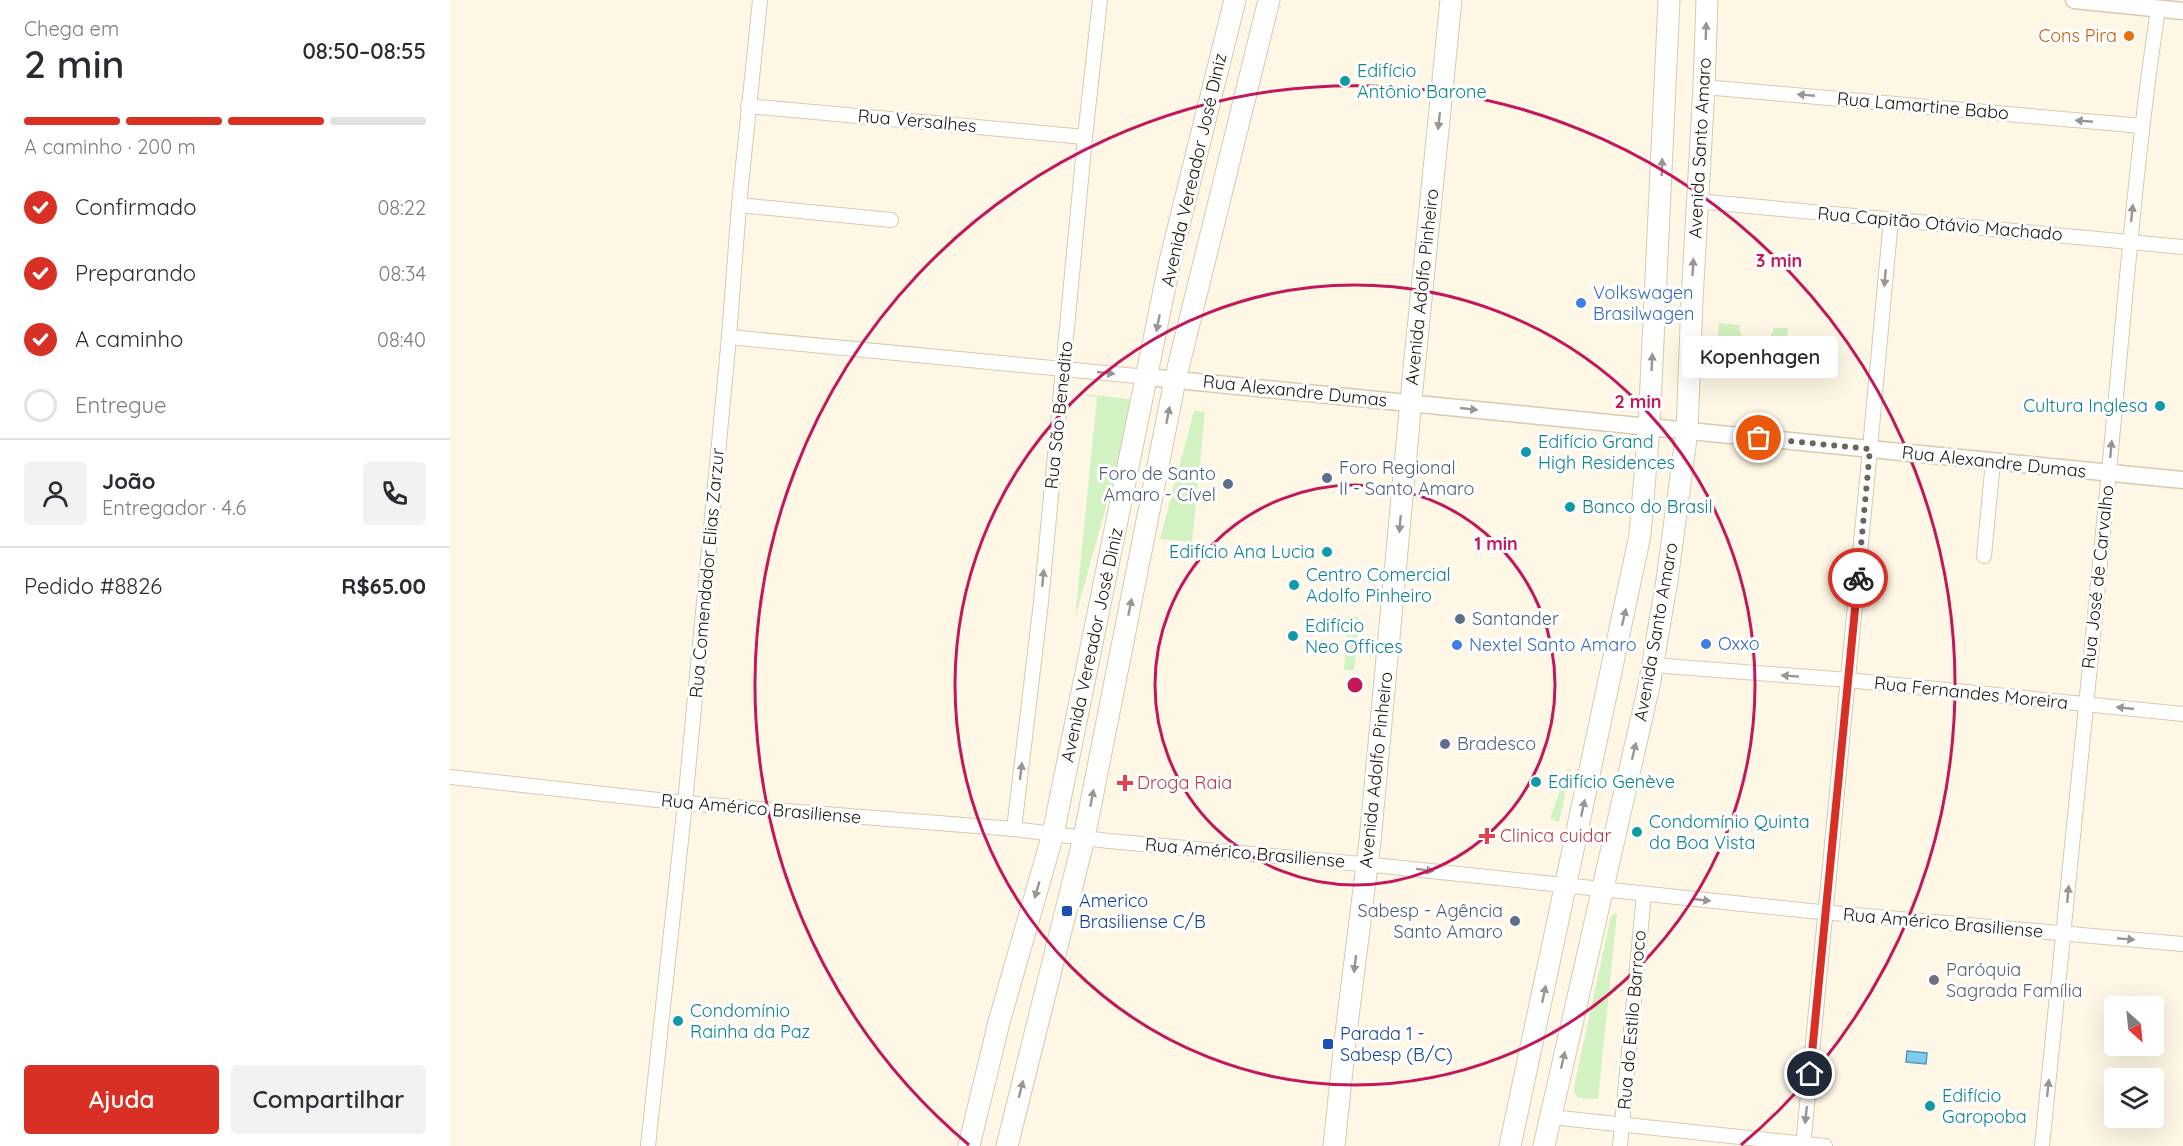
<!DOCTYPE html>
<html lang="pt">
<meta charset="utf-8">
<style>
:root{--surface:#fff;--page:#f2f2f3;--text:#2b2b33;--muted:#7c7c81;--line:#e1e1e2;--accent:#d93025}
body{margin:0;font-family:Quicksand,sans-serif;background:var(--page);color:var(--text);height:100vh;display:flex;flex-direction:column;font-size:22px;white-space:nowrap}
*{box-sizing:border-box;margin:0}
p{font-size:20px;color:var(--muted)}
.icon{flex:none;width:33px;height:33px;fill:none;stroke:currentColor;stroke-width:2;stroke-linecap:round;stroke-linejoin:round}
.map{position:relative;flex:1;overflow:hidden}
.side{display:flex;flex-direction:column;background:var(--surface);width:450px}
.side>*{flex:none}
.needle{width:39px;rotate:153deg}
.tools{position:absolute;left:1654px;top:996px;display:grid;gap:12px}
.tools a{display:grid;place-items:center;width:60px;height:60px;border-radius:6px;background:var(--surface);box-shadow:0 6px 24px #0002;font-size:30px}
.pin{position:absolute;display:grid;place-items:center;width:51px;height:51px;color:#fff;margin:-26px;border:3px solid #fff;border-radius:50%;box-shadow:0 2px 6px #0007}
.courier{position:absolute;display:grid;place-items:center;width:60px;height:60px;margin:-30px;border:4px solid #d93025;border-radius:50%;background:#fff;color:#222;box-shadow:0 2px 8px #0007}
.bubble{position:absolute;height:42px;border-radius:6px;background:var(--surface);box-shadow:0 6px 24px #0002;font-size:20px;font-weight:600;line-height:42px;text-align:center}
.headline em{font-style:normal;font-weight:600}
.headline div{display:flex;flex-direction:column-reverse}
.headline{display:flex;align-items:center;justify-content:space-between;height:102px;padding:0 24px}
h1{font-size:39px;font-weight:600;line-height:45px}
.bar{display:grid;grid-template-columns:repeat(4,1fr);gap:9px 6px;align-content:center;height:72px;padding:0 24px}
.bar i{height:8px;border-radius:4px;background:var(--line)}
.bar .on{background:var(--accent)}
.bar p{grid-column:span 4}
.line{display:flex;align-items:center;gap:15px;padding:0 24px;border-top:2px solid var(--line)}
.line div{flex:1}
.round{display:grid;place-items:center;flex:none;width:63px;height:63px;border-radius:6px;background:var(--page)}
ol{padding:0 24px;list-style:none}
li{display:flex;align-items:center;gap:18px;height:66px}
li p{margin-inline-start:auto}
li .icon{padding:6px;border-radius:50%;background:var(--accent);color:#fff;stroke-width:4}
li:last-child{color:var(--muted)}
li i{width:33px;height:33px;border:3px solid var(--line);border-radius:50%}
.primary-button{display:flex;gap:12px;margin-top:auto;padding:12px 24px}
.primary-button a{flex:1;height:69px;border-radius:6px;background:var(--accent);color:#fff;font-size:24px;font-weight:600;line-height:69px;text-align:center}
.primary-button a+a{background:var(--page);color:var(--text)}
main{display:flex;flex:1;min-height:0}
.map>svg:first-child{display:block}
.green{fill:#d3f2c2}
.water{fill:#7ccbf2;stroke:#5f95ad;stroke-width:1.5}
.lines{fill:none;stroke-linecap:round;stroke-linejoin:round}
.minor-casing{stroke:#d7caad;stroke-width:16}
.tertiary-casing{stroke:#d7caad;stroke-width:19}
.primary-casing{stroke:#d7caad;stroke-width:23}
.minor{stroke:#fff;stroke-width:14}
.tertiary{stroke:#fff;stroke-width:16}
.primary{stroke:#fff;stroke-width:21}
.oneway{fill:#989692}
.done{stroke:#6b6558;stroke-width:6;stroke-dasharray:0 10.8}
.route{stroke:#d93025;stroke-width:8}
.ring{fill:none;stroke:#c2185b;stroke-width:3}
.food-dot{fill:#e8710a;stroke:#fff;stroke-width:2}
.culture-dot{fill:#0f9aa8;stroke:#fff;stroke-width:2}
.shop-dot{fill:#3f7fe0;stroke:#fff;stroke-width:2}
.service-dot{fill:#5c6f8a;stroke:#fff;stroke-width:2}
.health-dot{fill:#e0444e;stroke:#fff;stroke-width:2}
.transit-dot{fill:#1a4fb4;stroke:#fff;stroke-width:2}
.worship-dot{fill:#6b7280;stroke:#fff;stroke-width:2}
.labels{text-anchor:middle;stroke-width:6;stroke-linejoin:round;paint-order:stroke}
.food-label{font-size:18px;fill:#c56008;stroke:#fff;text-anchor:end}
.culture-label{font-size:18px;fill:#0d838f;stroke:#fff;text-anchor:start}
.street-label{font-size:18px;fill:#1b160c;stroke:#fff}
.shop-label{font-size:18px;fill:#366cbe;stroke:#fff;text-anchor:start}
.service-label{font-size:18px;fill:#4e5e75;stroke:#fff;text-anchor:start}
.health-label{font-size:18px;fill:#be3a42;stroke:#fff;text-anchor:start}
.transit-label{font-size:18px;fill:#164399;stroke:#fff;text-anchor:start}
.worship-label{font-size:18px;fill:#5b616d;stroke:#fff;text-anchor:start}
.centre{fill:#c2185b;stroke:#fff;stroke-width:3}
.ring-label{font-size:18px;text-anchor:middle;font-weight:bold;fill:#c2185b;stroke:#fff;stroke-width:6;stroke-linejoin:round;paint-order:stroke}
</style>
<main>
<section class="side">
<div class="headline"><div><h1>2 min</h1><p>Chega em</p></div><em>08:50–08:55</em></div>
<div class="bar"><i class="on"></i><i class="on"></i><i class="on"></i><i></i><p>A caminho · 200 m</p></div>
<ol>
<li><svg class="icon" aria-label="check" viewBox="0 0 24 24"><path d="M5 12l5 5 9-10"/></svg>Confirmado<p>08:22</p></li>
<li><svg class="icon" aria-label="check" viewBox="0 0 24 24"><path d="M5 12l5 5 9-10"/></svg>Preparando<p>08:34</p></li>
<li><svg class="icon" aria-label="check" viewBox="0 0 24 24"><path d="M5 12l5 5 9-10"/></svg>A caminho<p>08:40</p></li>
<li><i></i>Entregue</li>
</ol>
<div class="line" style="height:108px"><a class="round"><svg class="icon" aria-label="person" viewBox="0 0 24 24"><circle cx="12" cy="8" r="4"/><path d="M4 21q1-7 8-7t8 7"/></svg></a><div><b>João</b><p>Entregador · 4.6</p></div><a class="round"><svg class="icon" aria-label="phone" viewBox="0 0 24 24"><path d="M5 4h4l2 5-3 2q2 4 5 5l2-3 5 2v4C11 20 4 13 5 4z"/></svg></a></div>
<div class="line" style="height:78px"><div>Pedido #8826</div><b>R$65.00</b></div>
<div class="primary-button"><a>Ajuda</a><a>Compartilhar</a></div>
</section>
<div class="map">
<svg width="1733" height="1146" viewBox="0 0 1733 1146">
<rect width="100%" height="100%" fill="#fff7e5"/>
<g class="green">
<path d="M1269,323L1289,325C1291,348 1319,350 1324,328H1338L1336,351L1267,345Z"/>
<path d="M636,394L686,400L625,618L647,397L636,396Z"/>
<path d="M744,411L755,412L742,542L710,539Z"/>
<path d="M898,616L909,617L904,670H894Z"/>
<path d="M1117,769H1121L1109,822L1100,819Z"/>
<path d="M1164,913L1167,914L1148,1099L1128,1098L1124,1092V1087L1161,916Z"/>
</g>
<path class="water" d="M1457,1051L1477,1053L1476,1064L1456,1062Z"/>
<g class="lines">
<defs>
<g id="minor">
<path d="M1254,87L1692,126"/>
<path d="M298,106L635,137"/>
<path d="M1247,201L1733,247"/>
<path d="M289,205L441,220"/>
<path d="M279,337L697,377"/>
<path d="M1534,556L1543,461"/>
<path d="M1202,665L1398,680L1733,714"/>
<path d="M0,777L235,803L564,829L659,841L933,866L1360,911L1733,944"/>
<path d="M564,829L591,602L635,137L650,0"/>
<path d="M1101,1117L1375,1146"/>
<path d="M198,1146L235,803L279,337L289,205L310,0"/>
<path d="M1170,1146L1194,894"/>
<path d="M1353,1146L1418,470L1441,219"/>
<path d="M1592,1146C1616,921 1637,696 1659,471C1674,317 1685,162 1708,9"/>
</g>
<g id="tertiary">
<path d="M1624,0L1733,11"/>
<path d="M697,377L1733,480"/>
</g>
<g id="primary">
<path d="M519,1146L549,1022L603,834L720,261L785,0"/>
<path d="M557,1146L634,838L725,380L819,0"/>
<path d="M884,1146L895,1041L920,841L963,379L1001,0"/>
<path d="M1060,1146L1190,535L1199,427L1219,0"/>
<path d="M1094,1146L1199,686L1217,580L1237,431L1242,300L1254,87L1257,0"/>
</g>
</defs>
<use href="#minor" class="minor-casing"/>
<use href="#tertiary" class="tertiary-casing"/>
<use href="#primary" class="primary-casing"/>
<use href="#minor" class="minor"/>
<use href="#tertiary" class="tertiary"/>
<use href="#primary" class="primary"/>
</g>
<defs><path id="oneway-solid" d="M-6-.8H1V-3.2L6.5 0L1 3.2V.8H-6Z" transform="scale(1.5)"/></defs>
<g class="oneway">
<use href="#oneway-solid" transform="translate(1256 31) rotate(-88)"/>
<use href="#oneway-solid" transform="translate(1356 95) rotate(-175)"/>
<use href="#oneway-solid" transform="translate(989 121) rotate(96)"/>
<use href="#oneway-solid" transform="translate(1634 121) rotate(-175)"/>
<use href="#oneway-solid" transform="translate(1212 167) rotate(-88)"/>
<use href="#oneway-solid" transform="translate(1682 213) rotate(-84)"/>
<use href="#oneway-solid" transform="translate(1243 267) rotate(-87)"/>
<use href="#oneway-solid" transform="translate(1435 278) rotate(95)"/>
<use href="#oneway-solid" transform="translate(708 323) rotate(101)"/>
<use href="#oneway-solid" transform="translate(1202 362) rotate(-87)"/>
<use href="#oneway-solid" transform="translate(656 373) rotate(6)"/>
<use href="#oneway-solid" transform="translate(1019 409) rotate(6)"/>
<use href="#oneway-solid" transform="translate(718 415) rotate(-79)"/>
<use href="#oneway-solid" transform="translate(1661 449) rotate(-85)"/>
<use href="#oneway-solid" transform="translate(950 524) rotate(95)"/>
<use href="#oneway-solid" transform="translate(593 578) rotate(-85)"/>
<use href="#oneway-solid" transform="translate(680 607) rotate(-79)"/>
<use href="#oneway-solid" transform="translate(1174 617) rotate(-77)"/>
<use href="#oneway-solid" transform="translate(1340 676) rotate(-176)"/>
<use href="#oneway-solid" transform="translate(1675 708) rotate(-174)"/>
<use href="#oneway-solid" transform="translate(1184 751) rotate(-77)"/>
<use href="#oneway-solid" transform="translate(571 771) rotate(-83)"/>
<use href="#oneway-solid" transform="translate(642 798) rotate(-79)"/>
<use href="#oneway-solid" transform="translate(1133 808) rotate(-78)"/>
<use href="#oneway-solid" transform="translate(975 870) rotate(7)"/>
<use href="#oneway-solid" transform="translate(587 890) rotate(106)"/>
<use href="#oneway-solid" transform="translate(1618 894) rotate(-85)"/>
<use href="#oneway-solid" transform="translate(1252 900) rotate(6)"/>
<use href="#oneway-solid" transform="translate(1676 939) rotate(5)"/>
<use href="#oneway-solid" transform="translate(905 964) rotate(97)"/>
<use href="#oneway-solid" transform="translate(1094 994) rotate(-78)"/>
<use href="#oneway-solid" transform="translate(1113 1060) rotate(-77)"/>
<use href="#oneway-solid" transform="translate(1598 1088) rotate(-84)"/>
<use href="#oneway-solid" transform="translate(571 1089) rotate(-76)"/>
<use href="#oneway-solid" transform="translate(1356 1115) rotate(96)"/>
</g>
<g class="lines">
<path class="done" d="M1309,438L1420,449L1408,578"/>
<path class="route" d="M1360,1074L1408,578"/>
</g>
<g class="ring">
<circle cx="905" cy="685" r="200"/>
<circle cx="905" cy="685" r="400"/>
<path d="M519 1145A600 600 0 1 1 1291 1145"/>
</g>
<circle class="food-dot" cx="1679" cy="36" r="6"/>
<g class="culture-dot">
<circle cx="895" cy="81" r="6"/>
<circle cx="1710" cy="406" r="6"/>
<circle cx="1076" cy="452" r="6"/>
<circle cx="1120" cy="507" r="6"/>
<circle cx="877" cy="552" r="6"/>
<circle cx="844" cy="585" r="6"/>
<circle cx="843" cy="636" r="6"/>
<circle cx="1086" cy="782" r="6"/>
<circle cx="1187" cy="832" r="6"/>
<circle cx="228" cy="1021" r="6"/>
<circle cx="1480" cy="1106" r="6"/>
</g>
<g class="shop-dot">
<circle cx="1131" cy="303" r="6"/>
<circle cx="1256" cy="644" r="6"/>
<circle cx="1007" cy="645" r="6"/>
</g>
<g class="service-dot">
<circle cx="877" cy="478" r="6"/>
<circle cx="778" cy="484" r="6"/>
<circle cx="1010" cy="619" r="6"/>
<circle cx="995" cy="744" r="6"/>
<circle cx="1065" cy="921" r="6"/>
</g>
<g class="health-dot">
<path d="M672 774h6v6h6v6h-6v6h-6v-6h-6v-6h6z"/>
<path d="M1034 827h6v6h6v6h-6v6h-6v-6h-6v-6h6z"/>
</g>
<g class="transit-dot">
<rect x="611" y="905" width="12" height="12" rx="3"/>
<rect x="872" y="1038" width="12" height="12" rx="3"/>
</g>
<circle class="worship-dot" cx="1484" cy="980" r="6"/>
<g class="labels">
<g class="food-label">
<text x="1667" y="42">Cons Pira</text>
</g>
<g class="culture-label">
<text x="907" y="77">Edifício<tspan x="907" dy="21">Antônio Barone</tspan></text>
<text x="1698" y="412" text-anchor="end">Cultura Inglesa</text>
<text x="1088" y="448">Edifício Grand<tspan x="1088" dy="21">High Residences</tspan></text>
<text x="1132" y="513">Banco do Brasil</text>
<text x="865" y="558" text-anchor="end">Edifício Ana Lucia</text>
<text x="856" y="581">Centro Comercial<tspan x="856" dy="21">Adolfo Pinheiro</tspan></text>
<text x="855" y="632">Edifício<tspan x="855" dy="21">Neo Offices</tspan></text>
<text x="1098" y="788">Edifício Genève</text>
<text x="1199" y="828">Condomínio Quinta<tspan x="1199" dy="21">da Boa Vista</tspan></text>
<text x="240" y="1017">Condomínio<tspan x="240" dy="21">Rainha da Paz</tspan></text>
<text x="1492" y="1102">Edifício<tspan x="1492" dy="21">Garopoba</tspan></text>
</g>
<g class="street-label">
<text transform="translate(1473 106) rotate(5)" y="6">Rua Lamartine Babo</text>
<text transform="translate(467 121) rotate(5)" y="6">Rua Versalhes</text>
<text transform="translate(1250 148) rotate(-87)" y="6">Avenida Santo Amaro</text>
<text transform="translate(744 170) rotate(-77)" y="6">Avenida Vereador José Diniz</text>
<text transform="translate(1490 224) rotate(5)" y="6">Rua Capitão Otávio Machado</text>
<text transform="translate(972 287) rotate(-84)" y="6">Avenida Adolfo Pinheiro</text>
<text transform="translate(845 391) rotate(6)" y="6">Rua Alexandre Dumas</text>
<text transform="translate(609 415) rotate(-84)" y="6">Rua São Benedito</text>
<text transform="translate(1544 462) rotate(6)" y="6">Rua Alexandre Dumas</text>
<text transform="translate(257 573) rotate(-85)" y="6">Rua Comendador Elias Zarzur</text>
<text transform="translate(1648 577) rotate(-84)" y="6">Rua José de Carvalho</text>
<text transform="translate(1206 632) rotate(-80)" y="6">Avenida Santo Amaro</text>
<text transform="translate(642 645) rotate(-78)" y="6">Avenida Vereador José Diniz</text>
<text transform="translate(1521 693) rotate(6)" y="6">Rua Fernandes Moreira</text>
<text transform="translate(926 770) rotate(-84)" y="6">Avenida Adolfo Pinheiro</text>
<text transform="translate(311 809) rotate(5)" y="6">Rua Américo Brasiliense</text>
<text transform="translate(795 853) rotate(5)" y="6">Rua Américo Brasiliense</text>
<text transform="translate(1493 923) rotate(5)" y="6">Rua Américo Brasiliense</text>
<text transform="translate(1182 1020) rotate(-85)" y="6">Rua do Estilo Barroco</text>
</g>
<g class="shop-label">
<text x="1143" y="299">Volkswagen<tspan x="1143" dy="21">Brasilwagen</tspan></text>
<text x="1268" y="650">Oxxo</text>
<text x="1019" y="651">Nextel Santo Amaro</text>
</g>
<g class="service-label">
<text x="889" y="474">Foro Regional<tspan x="889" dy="21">II - Santo Amaro</tspan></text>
<text x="766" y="480" text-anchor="end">Foro de Santo<tspan x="766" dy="21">Amaro - Cível</tspan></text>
<text x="1022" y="625">Santander</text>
<text x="1007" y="750">Bradesco</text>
<text x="1053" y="917" text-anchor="end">Sabesp - Agência<tspan x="1053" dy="21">Santo Amaro</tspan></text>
</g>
<g class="health-label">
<text x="687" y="789">Droga Raia</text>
<text x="1050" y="842">Clinica cuidar</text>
</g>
<g class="transit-label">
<text x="629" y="907">Americo<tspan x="629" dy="21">Brasiliense C/B</tspan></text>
<text x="890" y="1040">Parada 1 -<tspan x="890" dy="21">Sabesp (B/C)</tspan></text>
</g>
<g class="worship-label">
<text x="1496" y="976">Paróquia<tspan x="1496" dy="21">Sagrada Família</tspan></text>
</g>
</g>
<circle cx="905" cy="685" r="9" class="centre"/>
<g class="ring-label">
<text x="1329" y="267">3 min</text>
<text x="1188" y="408">2 min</text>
<text x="1046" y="550">1 min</text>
</g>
</svg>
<div class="tools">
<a><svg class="needle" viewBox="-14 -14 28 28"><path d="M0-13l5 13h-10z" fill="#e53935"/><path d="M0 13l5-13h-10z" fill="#7c7c81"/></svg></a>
<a><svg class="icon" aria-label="layers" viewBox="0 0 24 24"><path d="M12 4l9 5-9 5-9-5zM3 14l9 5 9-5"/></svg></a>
</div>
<div class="pin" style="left:1309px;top:438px;background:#ea580c"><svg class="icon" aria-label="bag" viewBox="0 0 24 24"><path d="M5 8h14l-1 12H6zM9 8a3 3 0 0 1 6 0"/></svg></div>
<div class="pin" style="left:1360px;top:1074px;background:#1f2937"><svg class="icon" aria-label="home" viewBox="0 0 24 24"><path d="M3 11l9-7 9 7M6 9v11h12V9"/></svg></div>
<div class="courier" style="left:1408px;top:578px"><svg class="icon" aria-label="bike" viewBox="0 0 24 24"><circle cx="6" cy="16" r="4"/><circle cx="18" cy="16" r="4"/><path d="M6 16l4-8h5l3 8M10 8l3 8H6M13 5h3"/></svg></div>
<div class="bubble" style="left:1232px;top:336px;width:156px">Kopenhagen</div>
</div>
</main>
